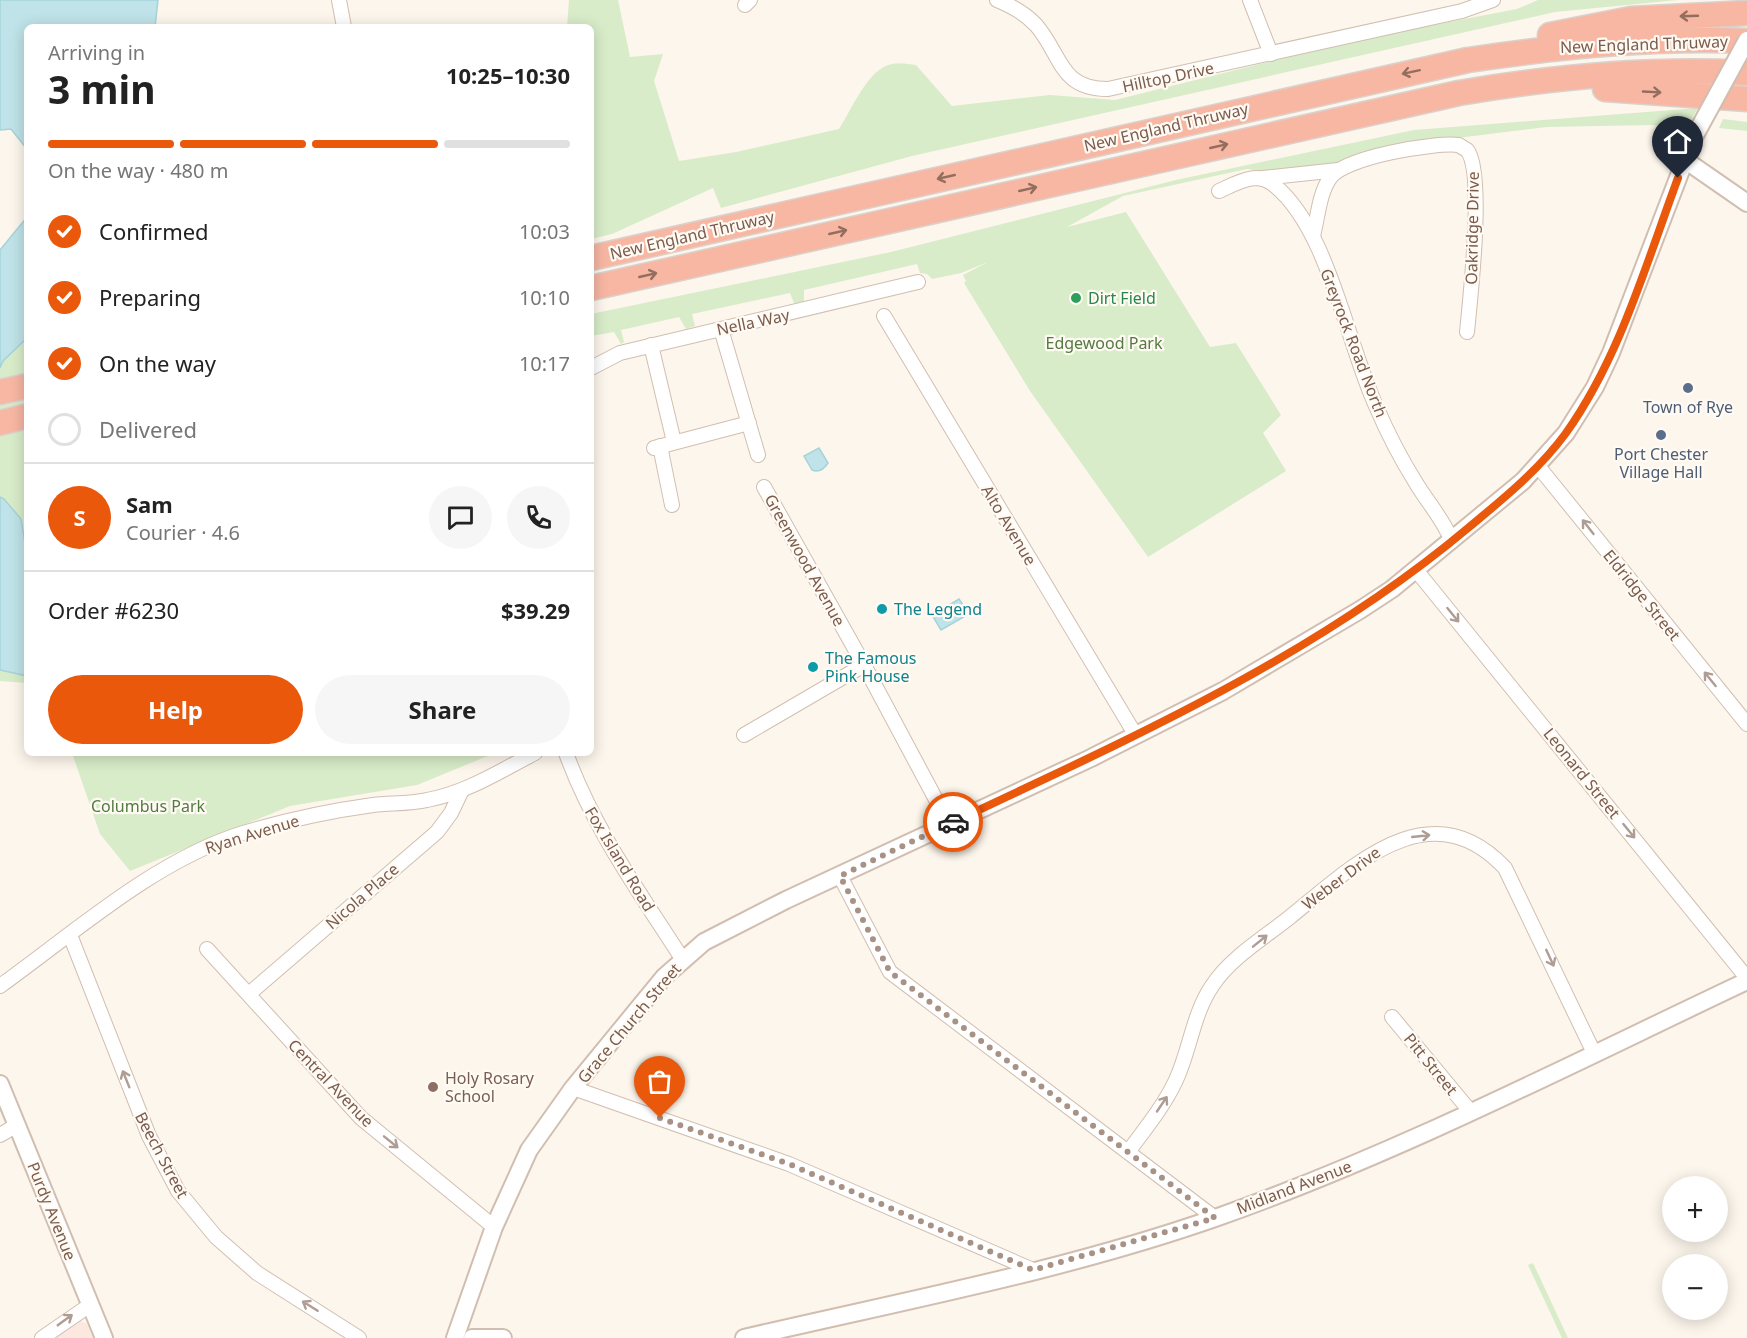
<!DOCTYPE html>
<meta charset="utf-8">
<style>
:root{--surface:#fff;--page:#f6f6f6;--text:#222;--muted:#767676;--line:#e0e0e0;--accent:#ea580c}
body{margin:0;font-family:"Noto Sans",sans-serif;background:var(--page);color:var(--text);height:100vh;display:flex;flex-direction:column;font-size:22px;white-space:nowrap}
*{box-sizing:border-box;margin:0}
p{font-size:20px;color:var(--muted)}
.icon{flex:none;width:33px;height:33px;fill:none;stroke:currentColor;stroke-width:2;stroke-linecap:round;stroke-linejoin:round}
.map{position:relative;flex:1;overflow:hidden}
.side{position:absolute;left:24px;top:24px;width:570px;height:732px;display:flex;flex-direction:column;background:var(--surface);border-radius:9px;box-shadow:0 3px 15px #0003}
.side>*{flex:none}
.tools{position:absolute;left:1662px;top:1176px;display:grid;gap:12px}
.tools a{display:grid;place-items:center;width:66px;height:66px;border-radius:50%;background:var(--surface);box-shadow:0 3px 15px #0003;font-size:30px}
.pin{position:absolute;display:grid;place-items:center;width:51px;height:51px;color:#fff;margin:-62px -26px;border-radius:50% 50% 50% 0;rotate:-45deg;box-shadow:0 0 6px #0007}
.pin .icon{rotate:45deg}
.courier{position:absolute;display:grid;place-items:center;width:60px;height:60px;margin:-30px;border:4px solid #ea580c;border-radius:50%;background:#fff;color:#222;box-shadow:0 2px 8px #0007}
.overview em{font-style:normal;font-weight:700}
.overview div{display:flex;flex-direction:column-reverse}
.overview{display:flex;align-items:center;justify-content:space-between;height:102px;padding:0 24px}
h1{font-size:39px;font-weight:700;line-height:45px}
.bar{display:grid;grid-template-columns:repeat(4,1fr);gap:9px 6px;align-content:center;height:72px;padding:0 24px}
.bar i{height:8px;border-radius:4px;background:var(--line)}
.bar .on{background:var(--accent)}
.bar p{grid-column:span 4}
.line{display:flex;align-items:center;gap:15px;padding:0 24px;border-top:2px solid var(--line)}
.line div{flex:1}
.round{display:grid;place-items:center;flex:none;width:63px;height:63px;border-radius:32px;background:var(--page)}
ol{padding:0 24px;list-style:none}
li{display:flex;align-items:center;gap:18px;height:66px}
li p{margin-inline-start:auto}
li .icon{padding:6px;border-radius:50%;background:var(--accent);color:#fff;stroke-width:4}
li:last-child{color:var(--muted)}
li i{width:33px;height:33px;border:3px solid var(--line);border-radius:50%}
.primary-button{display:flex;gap:12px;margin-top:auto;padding:12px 24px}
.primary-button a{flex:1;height:69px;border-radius:36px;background:var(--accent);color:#fff;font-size:24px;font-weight:700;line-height:69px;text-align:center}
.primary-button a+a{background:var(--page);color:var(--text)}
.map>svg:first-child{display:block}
.commercial{fill:#fde8e0}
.green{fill:#d8ecc9}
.water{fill:#bfe3e8;stroke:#a5d3da;stroke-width:1.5}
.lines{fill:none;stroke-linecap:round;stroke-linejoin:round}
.minor-casing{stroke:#d1beb0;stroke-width:16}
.tertiary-casing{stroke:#d1beb0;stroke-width:20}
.motorway-casing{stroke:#dad1cd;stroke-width:27}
.minor{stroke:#fff;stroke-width:14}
.tertiary{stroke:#fff;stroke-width:16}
.motorway{stroke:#f7b7a3;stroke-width:24}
.tertiary-bridge-casing{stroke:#d1beb0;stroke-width:20;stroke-linecap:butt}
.tertiary-bridge{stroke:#fff;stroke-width:16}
.oneway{stroke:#936e5e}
.oneway2{stroke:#af9d94}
.done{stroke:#a89285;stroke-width:6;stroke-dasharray:0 10.8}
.route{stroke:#ea580c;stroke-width:8}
.leisure-dot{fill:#2e9e5b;stroke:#fffaf3;stroke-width:2}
.service-dot{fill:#5c6f8a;stroke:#fffaf3;stroke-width:2}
.culture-dot{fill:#0f9aa8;stroke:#fffaf3;stroke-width:2}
.education-dot{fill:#8d6e63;stroke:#fffaf3;stroke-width:2}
.labels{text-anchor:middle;stroke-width:4.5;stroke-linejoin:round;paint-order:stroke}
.street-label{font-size:16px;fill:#7a5c4d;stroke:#fffaf3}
.leisure-label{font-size:16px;fill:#27864d;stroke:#fffaf3;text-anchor:start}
.park-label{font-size:16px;fill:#537a41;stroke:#fffaf3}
.service-label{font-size:16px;fill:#4e5e75;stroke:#fffaf3}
.culture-label{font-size:16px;fill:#0d838f;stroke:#fffaf3;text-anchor:start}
.education-label{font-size:16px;fill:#785e54;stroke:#fffaf3;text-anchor:start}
</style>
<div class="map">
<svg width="1747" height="1338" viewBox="0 0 1747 1338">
<rect width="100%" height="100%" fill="#fdf6ec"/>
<path class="commercial" d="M78,1319L87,1324L93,1338H52Z"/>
<g class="green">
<path d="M569,0H618L630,57L663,54L654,81L679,161L736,152L839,129C851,111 868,68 892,64C899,63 909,64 916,65L952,106L1050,95L1115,100L1360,39L1517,9L1538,0H1678L1555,12L912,156L721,208L713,188L612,234L591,239V27H567Z"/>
<path d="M1698,108L1686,129L1653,125L1547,127L1457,138L1302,170L1275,173L1247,169L1123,196L1067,227L1126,212L1210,347L1236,343L1281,415L1263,433L1286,471L1148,557L1030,391L964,283L966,281L963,275L988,262L961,273L932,279L927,274L920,273L917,264L804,290V302L794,303L790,293L692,314L695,326L686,329L679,317L621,330L624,342L621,344L614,332L591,336V314L891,252L1176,180L1414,130Z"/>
<path d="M1723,119L1747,122V131L1719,128Z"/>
<path d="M27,338V555L21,519L0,497V368L3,361Z"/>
<path d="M0,670L27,675V683L0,681Z"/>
<path d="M72,753H495L417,785L290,806L130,871L100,834Z"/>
<path d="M1533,1263L1568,1338H1562L1528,1265Z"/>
</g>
<g class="water">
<path d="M0,0H158L155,27H27V149L11,129L0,130Z"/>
<path d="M27,217V338L3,361L0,368V250Z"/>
<path d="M819,448L828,463C824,469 819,473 812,470L804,456Z"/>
<path d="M0,497L4,499L21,519L27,555V676L0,670Z"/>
<path d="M959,599L969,614L941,630L932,615Z"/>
</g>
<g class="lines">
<defs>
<g id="minor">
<path d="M339,0L344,27"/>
<path d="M997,0C1012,6 1025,13 1036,25C1062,55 1059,89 1108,89L1462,11L1493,0"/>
<path d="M1250,0L1271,54"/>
<path d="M745,5L750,0"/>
<path d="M1263,178L1338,170"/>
<path d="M1219,191C1237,183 1257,170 1274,185C1328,228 1347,343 1376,406C1387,432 1401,459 1416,483C1428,503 1443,519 1452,541"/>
<path d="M1313,236C1318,217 1319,194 1330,178C1344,157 1435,142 1459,145C1460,146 1467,150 1467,150C1485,172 1470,300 1467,332"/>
<path d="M884,316L1135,734"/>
<path d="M721,329L758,455"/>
<path d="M651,345L674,442"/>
<path d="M591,368L620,353L918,282"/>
<path d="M660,446L672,505"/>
<path d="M654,448L749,423"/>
<path d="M1538,466L1747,724"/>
<path d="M764,487L864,665L949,824"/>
<path d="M1416,570L1747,978"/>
<path d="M744,735L864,665"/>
<path d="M566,753C593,828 640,893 683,960"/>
<path d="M840,876L890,972L1215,1218"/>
<path d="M70,935L149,1136L178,1191L216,1237L257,1273L359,1338"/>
<path d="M207,949L361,1118L494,1227"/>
<path d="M0,986C74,933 153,862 240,834C283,821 329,811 373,805C391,803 410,804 427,800C466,793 500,771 535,753"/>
<path d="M250,993L437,832L451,813L462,790"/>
<path d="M1392,1017L1470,1111"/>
<path d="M573,1088L789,1164L1033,1270"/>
<path d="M0,1135L17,1125"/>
<path d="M1128,1152C1145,1129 1164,1106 1176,1080C1190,1050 1193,1014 1212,986C1230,958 1264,938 1290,917C1352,867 1430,788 1505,868L1594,1053"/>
<path d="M42,1338L90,1305"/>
</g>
<g id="tertiary">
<path d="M1685,160L1747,203"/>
<path d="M0,1084L104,1338"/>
<path d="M455,1338L494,1227L529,1150L573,1088L664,977L704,942L786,900L1091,758L1223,691L1360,610L1392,589L1523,481L1566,433L1595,387L1611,353L1693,139"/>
<path d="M472,1338H503"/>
<path d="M744,1338C902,1301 1064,1271 1218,1217C1399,1153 1573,1063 1747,981"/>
</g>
<g id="motorway">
<path d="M1550,35L1631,19L1747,13"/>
<path d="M1605,89L1747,99"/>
<path d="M591,258L1468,60C1561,46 1653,37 1747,41"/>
<path d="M591,288L1459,93C1553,77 1652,68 1747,73"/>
<path d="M0,392L27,386"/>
<path d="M0,423L27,416"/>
</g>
</defs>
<use href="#minor" class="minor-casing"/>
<use href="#tertiary" class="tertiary-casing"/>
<use href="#motorway" class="motorway-casing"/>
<use href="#minor" class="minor"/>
<use href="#tertiary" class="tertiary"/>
<use href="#motorway" class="motorway"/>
<defs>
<path id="tertiary-bridge" d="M1693,139L1747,40"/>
</defs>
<use href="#tertiary-bridge" class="tertiary-bridge-casing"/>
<use href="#tertiary-bridge" class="tertiary-bridge"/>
</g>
<defs><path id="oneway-shaft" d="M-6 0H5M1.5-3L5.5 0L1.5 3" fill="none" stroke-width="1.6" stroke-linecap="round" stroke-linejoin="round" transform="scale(1.5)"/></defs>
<g class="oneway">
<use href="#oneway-shaft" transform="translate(1689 16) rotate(178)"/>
<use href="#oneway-shaft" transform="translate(1411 72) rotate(168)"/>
<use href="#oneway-shaft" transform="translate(1652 92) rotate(3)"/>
<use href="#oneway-shaft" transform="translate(1219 146) rotate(-13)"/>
<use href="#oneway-shaft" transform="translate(946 177) rotate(167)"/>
<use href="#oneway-shaft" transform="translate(1028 189) rotate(-13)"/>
<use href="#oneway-shaft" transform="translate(838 232) rotate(-13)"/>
<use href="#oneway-shaft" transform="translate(648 275) rotate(-13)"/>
</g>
<g class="oneway2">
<use href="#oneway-shaft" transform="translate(1588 527) rotate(-128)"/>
<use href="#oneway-shaft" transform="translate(1453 615) rotate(51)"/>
<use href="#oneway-shaft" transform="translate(1710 679) rotate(-129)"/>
<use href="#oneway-shaft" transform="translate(1629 831) rotate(51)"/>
<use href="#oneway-shaft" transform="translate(1421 836) rotate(-6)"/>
<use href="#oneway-shaft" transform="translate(1260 941) rotate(-39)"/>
<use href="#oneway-shaft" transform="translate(1550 958) rotate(65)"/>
<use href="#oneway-shaft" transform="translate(126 1079) rotate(-112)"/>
<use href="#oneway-shaft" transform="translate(1162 1104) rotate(-56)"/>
<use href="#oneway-shaft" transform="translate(391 1142) rotate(39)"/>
<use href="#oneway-shaft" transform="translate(310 1306) rotate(-148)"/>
<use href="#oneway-shaft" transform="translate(65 1320) rotate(-36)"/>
</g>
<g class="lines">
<path class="done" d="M660,1118L789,1164L1033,1270L1215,1218L890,972L840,876L953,822"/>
<path class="route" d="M953,822C1132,738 1316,656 1468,528C1503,499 1539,470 1566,433C1620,357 1646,264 1678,178"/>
</g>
<circle class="leisure-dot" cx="1076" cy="298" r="6"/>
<g class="service-dot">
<circle cx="1688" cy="388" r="6"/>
<circle cx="1661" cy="435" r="6"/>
</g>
<g class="culture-dot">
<circle cx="882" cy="609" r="6"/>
<circle cx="813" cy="667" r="6"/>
</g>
<circle class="education-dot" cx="433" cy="1087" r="6"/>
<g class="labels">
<g class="street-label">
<text transform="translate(1644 44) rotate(-2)" y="6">New England Thruway</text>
<text transform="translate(1168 77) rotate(-12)" y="6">Hilltop Drive</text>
<text transform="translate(1166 127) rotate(-13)" y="6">New England Thruway</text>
<text transform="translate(1472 228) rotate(-89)" y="6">Oakridge Drive</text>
<text transform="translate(692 235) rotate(-13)" y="6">New England Thruway</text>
<text transform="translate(753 322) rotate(-12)" y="6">Nella Way</text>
<text transform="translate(1354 343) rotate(69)" y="6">Greyrock Road North</text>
<text transform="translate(1009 525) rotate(59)" y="6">Alto Avenue</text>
<text transform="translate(805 560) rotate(61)" y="6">Greenwood Avenue</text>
<text transform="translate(1642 595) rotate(51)" y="6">Eldridge Street</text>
<text transform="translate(1582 773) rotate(51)" y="6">Leonard Street</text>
<text transform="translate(252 834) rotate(-17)" y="6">Ryan Avenue</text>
<text transform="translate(620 859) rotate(59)" y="6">Fox Island Road</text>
<text transform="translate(1341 878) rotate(-37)" y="6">Weber Drive</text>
<text transform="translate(362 896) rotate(-41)" y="6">Nicola Place</text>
<text transform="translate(629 1023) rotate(-50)" y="6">Grace Church Street</text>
<text transform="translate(1431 1064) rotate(51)" y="6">Pitt Street</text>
<text transform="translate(331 1083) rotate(46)" y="6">Central Avenue</text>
<text transform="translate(162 1155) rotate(62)" y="6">Beech Street</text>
<text transform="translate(1294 1187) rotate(-21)" y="6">Midland Avenue</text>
<text transform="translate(52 1211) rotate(68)" y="6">Purdy Avenue</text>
</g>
<g class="leisure-label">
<text x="1088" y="304">Dirt Field</text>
</g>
<g class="park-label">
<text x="1104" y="349">Edgewood Park</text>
<text x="148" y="812">Columbus Park</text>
</g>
<g class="service-label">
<text x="1688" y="413">Town of Rye</text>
<text x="1661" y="460">Port Chester<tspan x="1661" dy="18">Village Hall</tspan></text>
</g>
<g class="culture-label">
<text x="894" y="615">The Legend</text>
<text x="825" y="664">The Famous<tspan x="825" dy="18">Pink House</tspan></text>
</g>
<g class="education-label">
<text x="445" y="1084">Holy Rosary<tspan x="445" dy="18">School</tspan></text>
</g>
</g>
</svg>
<div class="tools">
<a>+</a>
<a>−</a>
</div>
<div class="pin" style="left:660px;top:1118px;background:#ea580c"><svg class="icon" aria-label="bag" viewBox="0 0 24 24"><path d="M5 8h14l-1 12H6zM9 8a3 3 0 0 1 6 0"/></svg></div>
<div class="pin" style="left:1678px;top:178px;background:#1f2937"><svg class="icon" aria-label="home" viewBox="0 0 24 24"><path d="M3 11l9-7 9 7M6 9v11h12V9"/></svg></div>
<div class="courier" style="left:953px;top:822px"><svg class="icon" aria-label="car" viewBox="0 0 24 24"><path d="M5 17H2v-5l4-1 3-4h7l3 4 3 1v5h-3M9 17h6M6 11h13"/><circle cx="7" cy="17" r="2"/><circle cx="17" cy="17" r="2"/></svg></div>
<section class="side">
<div class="overview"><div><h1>3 min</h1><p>Arriving in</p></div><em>10:25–10:30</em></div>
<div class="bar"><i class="on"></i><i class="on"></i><i class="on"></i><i></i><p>On the way · 480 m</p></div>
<ol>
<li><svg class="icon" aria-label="check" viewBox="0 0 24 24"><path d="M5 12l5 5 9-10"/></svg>Confirmed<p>10:03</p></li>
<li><svg class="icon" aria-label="check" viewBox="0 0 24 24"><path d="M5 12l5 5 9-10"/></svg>Preparing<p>10:10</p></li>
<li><svg class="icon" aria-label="check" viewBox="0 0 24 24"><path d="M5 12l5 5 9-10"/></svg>On the way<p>10:17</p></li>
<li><i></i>Delivered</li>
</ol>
<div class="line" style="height:108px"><b class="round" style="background:var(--accent);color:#fff">S</b><div><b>Sam</b><p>Courier · 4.6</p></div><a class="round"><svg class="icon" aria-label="chat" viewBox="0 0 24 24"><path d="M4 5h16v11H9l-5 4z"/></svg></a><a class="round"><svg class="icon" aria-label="phone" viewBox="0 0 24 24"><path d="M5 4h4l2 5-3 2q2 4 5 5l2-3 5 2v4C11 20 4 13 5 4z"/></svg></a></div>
<div class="line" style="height:78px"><div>Order #6230</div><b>$39.29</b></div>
<div class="primary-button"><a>Help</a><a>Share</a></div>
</section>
</div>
